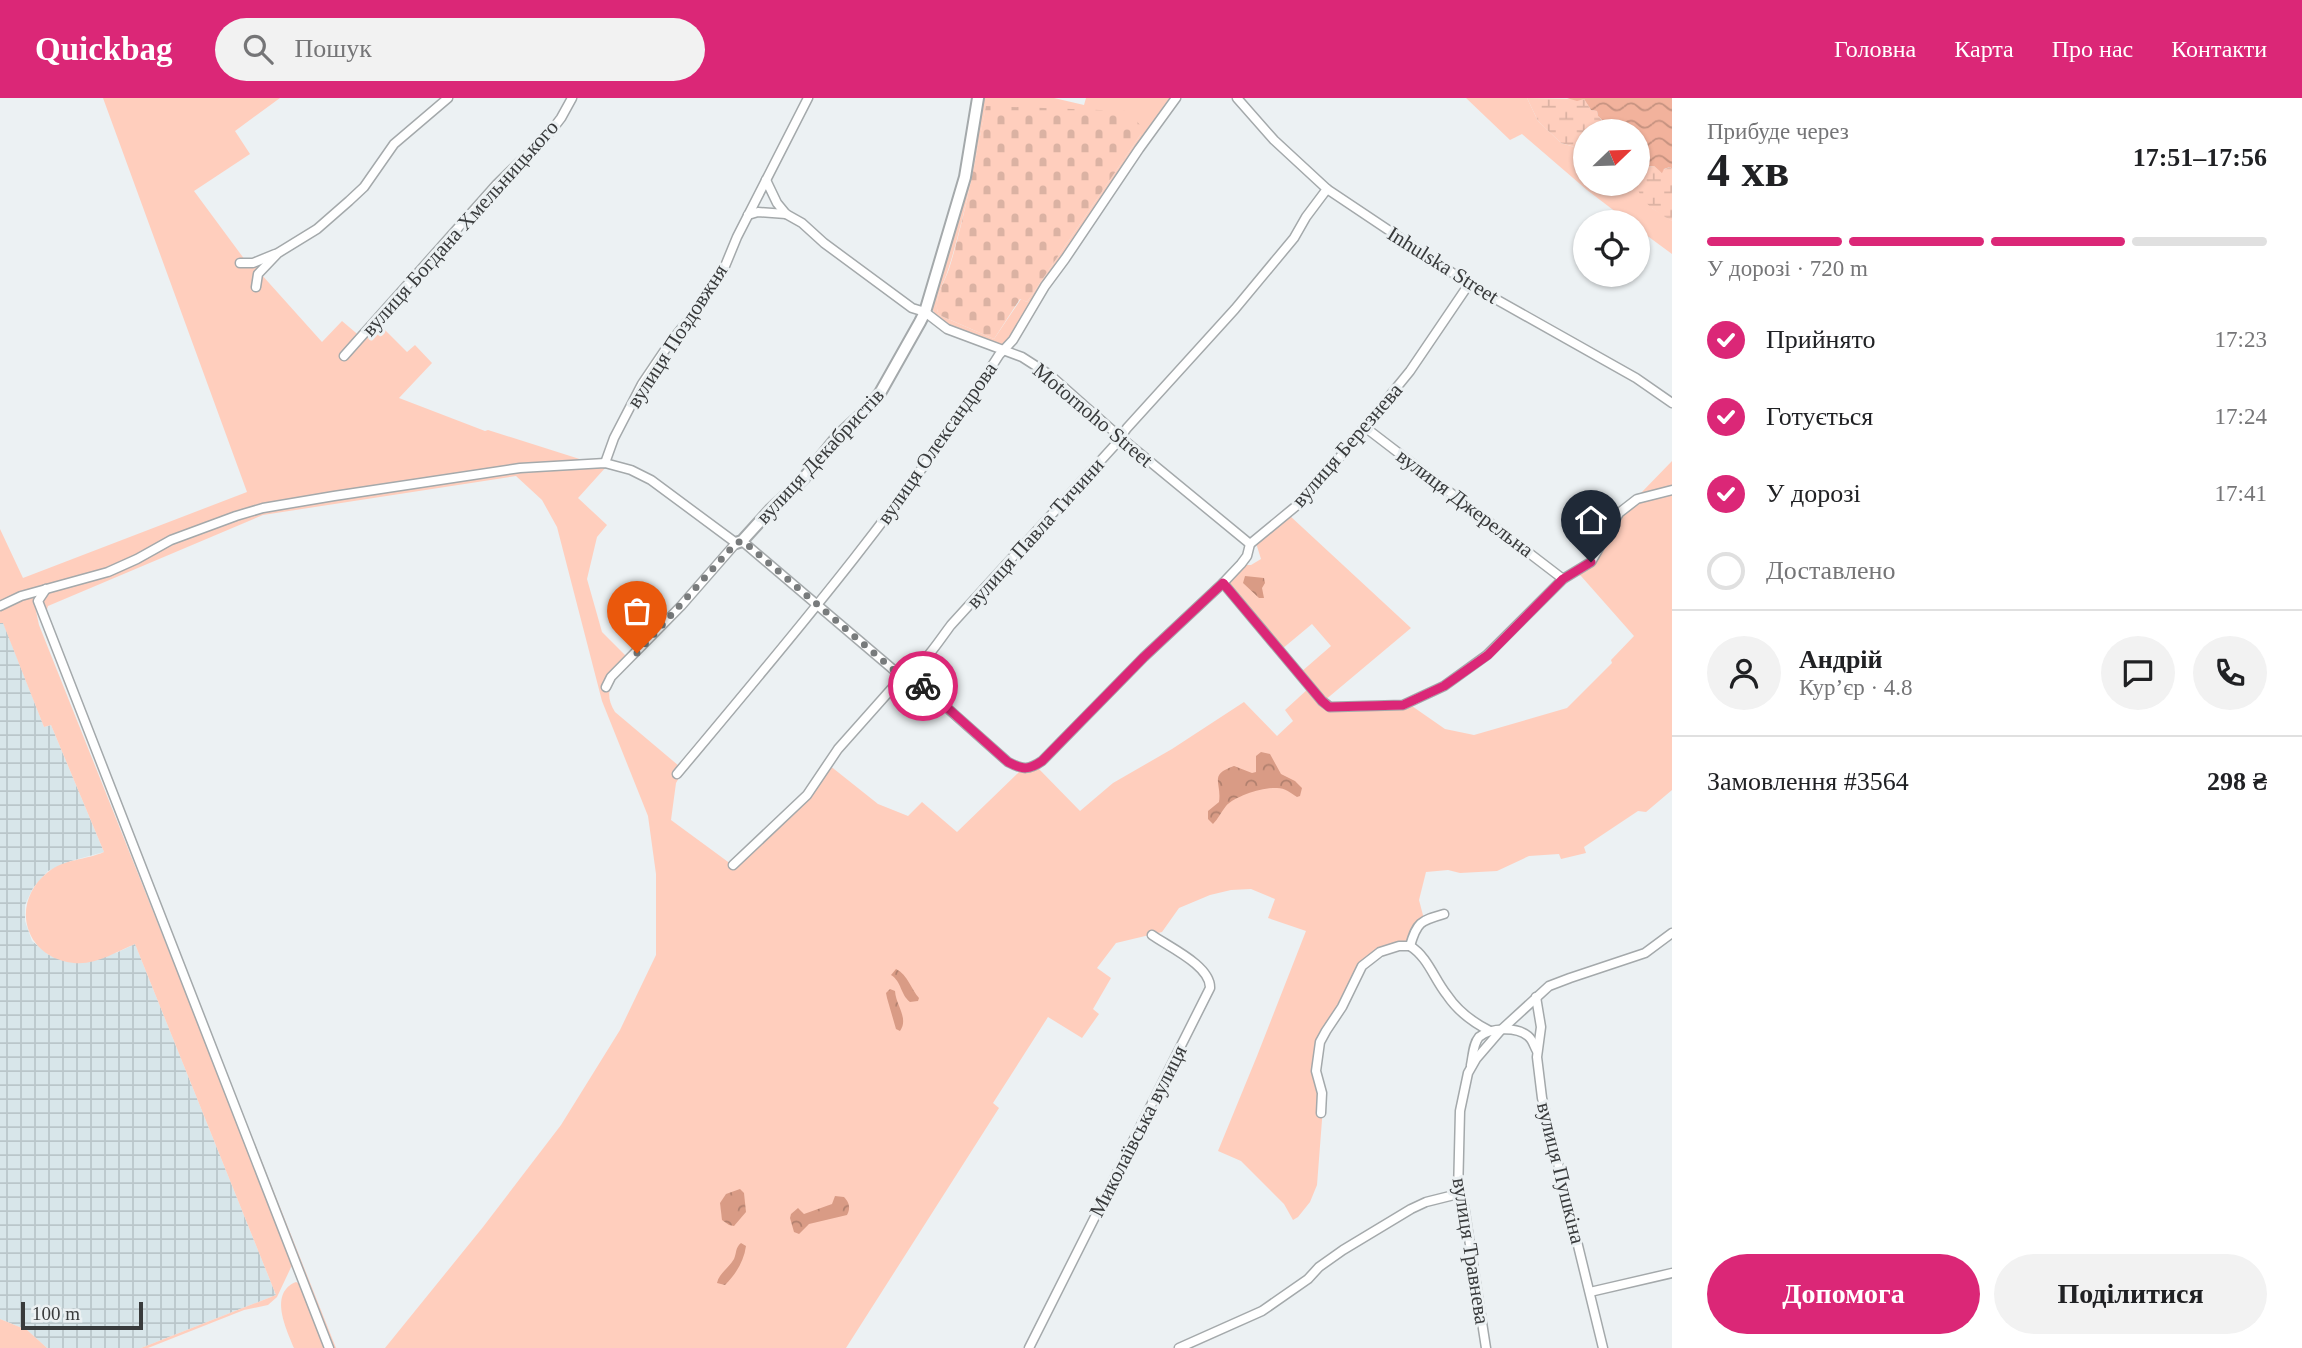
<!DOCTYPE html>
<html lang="uk">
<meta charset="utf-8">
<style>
:root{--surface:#fff;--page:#f2f2f2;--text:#202124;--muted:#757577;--line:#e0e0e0;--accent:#db2777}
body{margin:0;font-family:Georgia,serif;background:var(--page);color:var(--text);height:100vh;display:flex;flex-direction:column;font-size:26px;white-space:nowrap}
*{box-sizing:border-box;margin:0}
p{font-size:23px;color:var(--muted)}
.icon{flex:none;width:38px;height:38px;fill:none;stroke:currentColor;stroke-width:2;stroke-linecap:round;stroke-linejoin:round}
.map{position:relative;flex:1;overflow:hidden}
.sheet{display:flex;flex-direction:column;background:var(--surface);width:630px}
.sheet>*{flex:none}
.needle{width:46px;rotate:67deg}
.buttons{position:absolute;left:1573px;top:21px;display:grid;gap:14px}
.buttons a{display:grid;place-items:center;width:77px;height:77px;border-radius:50%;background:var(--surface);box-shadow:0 2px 5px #0004;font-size:35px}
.scale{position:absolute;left:21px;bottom:18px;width:122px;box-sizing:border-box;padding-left:7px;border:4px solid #393b3c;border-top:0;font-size:19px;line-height:24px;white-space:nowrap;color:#393b3c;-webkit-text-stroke:5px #ecf1f3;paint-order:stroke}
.pin{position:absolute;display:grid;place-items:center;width:60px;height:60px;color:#fff;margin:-72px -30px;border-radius:50% 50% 50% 0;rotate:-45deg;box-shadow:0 0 7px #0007}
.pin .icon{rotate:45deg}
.courier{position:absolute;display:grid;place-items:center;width:70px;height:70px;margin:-35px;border:5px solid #db2777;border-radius:50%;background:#fff;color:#222;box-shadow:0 2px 9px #0007}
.head em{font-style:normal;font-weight:700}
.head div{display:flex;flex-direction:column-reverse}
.head{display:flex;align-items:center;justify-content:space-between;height:119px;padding:0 35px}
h1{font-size:46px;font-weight:700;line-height:52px}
.bar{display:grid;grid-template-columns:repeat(4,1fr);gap:10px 7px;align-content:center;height:84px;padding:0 35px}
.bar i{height:9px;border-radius:5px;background:var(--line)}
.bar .active{background:var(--accent)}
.bar p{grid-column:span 4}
.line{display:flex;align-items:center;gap:18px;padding:0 35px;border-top:2px solid var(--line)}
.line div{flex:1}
.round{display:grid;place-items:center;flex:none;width:74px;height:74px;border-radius:37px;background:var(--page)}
ol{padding:0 35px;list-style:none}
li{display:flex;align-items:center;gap:21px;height:77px}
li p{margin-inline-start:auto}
li .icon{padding:7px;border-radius:50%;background:var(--accent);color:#fff;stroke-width:4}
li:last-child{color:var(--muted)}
li i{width:38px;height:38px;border:4px solid var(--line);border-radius:50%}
.cta{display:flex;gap:14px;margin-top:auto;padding:14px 35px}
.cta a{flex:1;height:80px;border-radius:42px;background:var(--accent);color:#fff;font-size:28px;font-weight:700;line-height:80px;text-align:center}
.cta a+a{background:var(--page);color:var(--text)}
header{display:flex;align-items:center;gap:42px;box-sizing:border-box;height:98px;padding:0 35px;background:var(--accent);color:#fff}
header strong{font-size:33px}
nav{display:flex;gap:38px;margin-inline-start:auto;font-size:24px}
.search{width:490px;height:63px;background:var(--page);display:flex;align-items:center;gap:18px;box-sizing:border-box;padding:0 24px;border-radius:38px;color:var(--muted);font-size:26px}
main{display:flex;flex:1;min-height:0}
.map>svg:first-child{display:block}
.industrial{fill:url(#industrial-grid)}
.grass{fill:#ffcebd;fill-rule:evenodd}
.forest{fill:url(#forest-crowns)}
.wetland{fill:url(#wetland-marsh)}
.cemetery{fill:url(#cemetery-stones)}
.water{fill:url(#water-waves)}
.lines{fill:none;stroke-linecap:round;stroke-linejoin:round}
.street-casing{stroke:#a4a9ab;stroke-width:11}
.secondary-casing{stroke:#a4a9ab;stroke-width:14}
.street{stroke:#fff;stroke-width:8}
.secondary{stroke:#fff;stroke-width:10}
.done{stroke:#787b7c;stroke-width:7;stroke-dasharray:0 12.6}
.route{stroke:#db2777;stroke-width:9}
.labels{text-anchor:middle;stroke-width:6;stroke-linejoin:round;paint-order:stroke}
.street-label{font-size:21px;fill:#393b3c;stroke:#ecf1f3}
</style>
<header>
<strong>Quickbag</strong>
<div class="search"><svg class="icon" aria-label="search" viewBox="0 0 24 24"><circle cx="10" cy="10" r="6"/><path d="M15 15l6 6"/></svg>Пошук</div>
<nav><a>Головна</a><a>Карта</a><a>Про нас</a><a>Контакти</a></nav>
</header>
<main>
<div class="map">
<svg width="1672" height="1250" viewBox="0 0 1672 1250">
<defs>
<pattern id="industrial-grid" width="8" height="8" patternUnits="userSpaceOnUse" patternTransform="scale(1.75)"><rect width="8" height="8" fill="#d8e6ea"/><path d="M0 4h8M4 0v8" fill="none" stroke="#bac6ca"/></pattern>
<pattern id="forest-crowns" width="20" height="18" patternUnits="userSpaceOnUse" patternTransform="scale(1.75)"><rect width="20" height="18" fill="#d99b85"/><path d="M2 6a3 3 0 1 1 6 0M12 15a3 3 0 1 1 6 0" fill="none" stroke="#b1806e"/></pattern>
<pattern id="wetland-marsh" width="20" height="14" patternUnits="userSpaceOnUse" patternTransform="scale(1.75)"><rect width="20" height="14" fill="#ffcebd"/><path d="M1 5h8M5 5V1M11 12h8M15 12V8" fill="none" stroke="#dbb2a3"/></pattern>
<pattern id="cemetery-stones" width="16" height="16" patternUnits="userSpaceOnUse" patternTransform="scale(1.75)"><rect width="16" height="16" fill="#ffcebd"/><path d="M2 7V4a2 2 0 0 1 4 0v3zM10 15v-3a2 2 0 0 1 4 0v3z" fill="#dbb2a3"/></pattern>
<pattern id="water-waves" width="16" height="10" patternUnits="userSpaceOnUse" patternTransform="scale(1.75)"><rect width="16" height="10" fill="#f2b29c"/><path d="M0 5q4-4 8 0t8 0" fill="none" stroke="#c59280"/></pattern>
</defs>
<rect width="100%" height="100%" fill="#ecf1f3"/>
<path class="industrial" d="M3,524L44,629L51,627L104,754L71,763L48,773L33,790L25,807V823L32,843L49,857L116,855L135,846L276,1197L141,1250H47L27,1232L0,1221V525Z"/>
<g class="grass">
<path d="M103,0H280L235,33L250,56L194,93L245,162L252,164L278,153L261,176L322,244L342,223L362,240L376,223L407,254L415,247L432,265L399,300L485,333L488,332L589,364L263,408L107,472L0,505V431L23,480L247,394Z"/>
<path d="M981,0H1054L1084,7L1086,0H1174L1008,244L1002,248C980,240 935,232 931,206ZM986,9L1141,36L1027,204L1021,201L994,241L939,217C932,203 944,185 948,172C965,119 975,63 986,9Z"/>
<path d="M1466,0H1527L1538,23L1561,45L1578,50L1585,43L1586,86H1638V75L1641,71L1645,77L1652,110L1672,123V156L1638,131V124H1629L1587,92L1522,36L1510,42Z"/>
<path d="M1672,363V692L1646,714L1638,713L1584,749L1586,755L1561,761L1559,756L1529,758L1497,773L1460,775L1448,772L1426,774L1419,802L1424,821L1404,849L1370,863L1322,944L1318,978L1324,996L1317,1087L1310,1104L1298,1119L1293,1122L1284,1106L1241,1063L1218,1053L1257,958L1306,833L1268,820L1275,801L1251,791L1231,792L1210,797L1179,810L1162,834L1116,845L1097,870L1111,880L1093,911L1099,916L1082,940L1048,919L993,1005L999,1010L846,1250H385L483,1129L561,1027L620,932L656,857V776L648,718L602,603L557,429L542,402L516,378L263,417L48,508L45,518L336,1250H331L42,524L40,505L43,499L50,493L71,488L161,448L257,413L519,373L606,369L578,400L607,427L597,439L587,481L602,534L628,560C615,578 601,592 615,614L679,668L680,678L676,685L671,722L735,769L829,667L878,706L908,718L922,704L957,734L1019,674L1018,671L1038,670L1080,713L1113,685L1172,651L1244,604L1277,638L1293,623L1285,612L1309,590L1329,611L1409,606L1445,631L1474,637L1567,610L1612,565L1611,562L1634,538L1581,478L1578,476L1590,463L1606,431Z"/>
<path d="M1289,417L1411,530L1324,603L1301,574L1331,548L1312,526L1282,551L1230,492L1228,484L1244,467H1251L1261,461L1256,445Z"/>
<path d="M33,499L39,527L293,1165L277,1199L268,1207L244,1212L148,1250H141L276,1197L135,846C115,854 97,867 74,865C24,860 9,805 48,774C64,761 86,762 104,754L51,627L44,629L3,525H0V511L18,502Z"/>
<path d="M296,1184L302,1187L328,1250H294C287,1232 268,1195 296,1184Z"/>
<path d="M0,1221L27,1232L47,1250H0Z"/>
</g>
<g class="forest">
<path d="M1245,478L1264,480L1265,485L1262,490L1264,500H1259L1243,485Z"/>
<path d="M1261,654L1270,656L1281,676L1295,683L1302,690L1300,698L1297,699C1291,695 1285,690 1277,690C1263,689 1235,698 1226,708C1221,714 1218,721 1213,726L1208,721V713L1219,704C1222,684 1208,677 1234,668L1252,675L1256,674V658Z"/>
<path d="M896,871C908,877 911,891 919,900L918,903L910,904C900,896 902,884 891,877Z"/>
<path d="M890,891L895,893C896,908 909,920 900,933L896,931L887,900L886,895Z"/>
<path d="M740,1091L744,1095L746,1114L734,1128L729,1127L722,1122L720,1105L726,1096Z"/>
<path d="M835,1098L844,1099C849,1104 851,1110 847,1117L809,1126L799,1136L794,1134L790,1120L791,1116L798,1110L804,1116L832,1106Z"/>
<path d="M741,1145L746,1148C744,1163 736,1176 725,1187L717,1185C719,1175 729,1170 734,1161C737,1154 735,1150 741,1145Z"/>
</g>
<g class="wetland">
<path d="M1527,0L1584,1L1591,12L1597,13L1598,18L1603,24L1602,32L1606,33H1586L1585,43L1578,50L1561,45L1538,23Z"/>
<path d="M1654,68L1660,73L1670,69L1672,71V123C1658,115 1639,104 1637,87L1645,78L1642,70Z"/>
</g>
<path class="cemetery" d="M986,8L1127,13L1142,29L1141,36L1027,204L1020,201L994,241L939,217C932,203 944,185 949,171C965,119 975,63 986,8Z"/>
<path class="water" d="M1567,0H1672V71L1670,69L1664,71L1662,75L1654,68L1644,69L1639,75L1638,33L1602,32L1600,29L1603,23L1598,18L1597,13L1591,12L1584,1L1577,3Z"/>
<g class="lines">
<defs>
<g id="street">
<path d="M1237,0L1274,42L1327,91L1469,186L1636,280L1672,305"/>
<path d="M766,82L777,105L786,116L802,125L824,145L912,210L925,214L947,231L1022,259L1050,277L1120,339L1250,446"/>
<path d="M748,117L758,114L786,116"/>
<path d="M240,165H253L275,156"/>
<path d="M256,189L258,176L278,155L317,131L349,103L364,89L394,46L448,0"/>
<path d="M344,258L497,86L551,33L561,20L572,0"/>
<path d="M1366,330L1563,481"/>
<path d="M605,365L614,340L642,286L669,246L703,204L723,173L737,139L808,0"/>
<path d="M742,443L902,579"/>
<path d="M1223,485L1322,603L1330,609L1403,607L1444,588L1487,557L1563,481L1591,464L1619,415L1637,401L1672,392"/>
<path d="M46,491L38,503L329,1250"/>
<path d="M0,508L21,498L108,474L137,461L171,442L236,418L263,410L334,398L520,370L605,365L631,372L651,382L736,445L681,508L611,579L606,589"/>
<path d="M909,576L1008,664C1023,672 1029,672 1042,663L1144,559L1223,485L1241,466L1247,458L1250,446L1301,404L1318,386L1410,273L1469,186"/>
<path d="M677,676C790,541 905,406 999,257L1013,242L1045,188L1065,161L1139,51L1176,0"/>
<path d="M733,767L807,697L838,651L902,579C922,571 938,544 951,527L1114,348L1127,330L1235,211L1294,140L1306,119L1327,91"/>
<path d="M1410,848C1428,859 1434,881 1447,897C1457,912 1474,925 1490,933"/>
<path d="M1536,899L1541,929L1537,959L1542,1000L1603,1250"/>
<path d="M1471,967C1473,958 1473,946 1479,939C1491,929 1517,929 1528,938C1533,942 1534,948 1537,953"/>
<path d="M1321,1015L1322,995L1316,973L1320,944L1326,933L1342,909L1362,868L1380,854L1399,848H1410C1417,824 1420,823 1444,816"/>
<path d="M1590,1194L1672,1175"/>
<path d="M1029,1250L1210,890C1211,868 1169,849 1152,837"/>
<path d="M1179,1250L1262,1213L1308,1181L1319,1169L1343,1152L1411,1111L1426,1104L1458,1096"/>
<path d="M1486,1250L1464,1108L1458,1096L1460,1013L1468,975L1476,961L1501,932L1549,888L1570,880L1645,855L1672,835"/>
</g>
<path id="secondary" d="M736,445L742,443L771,411L804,380L838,338L864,314L880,295L920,224L925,214L965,79L978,0"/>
</defs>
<use href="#street" class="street-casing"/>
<use href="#secondary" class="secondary-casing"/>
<use href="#street" class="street"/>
<use href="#secondary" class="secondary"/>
</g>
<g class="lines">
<path class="done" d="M637,555L736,445L743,443L902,579L909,576L923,588"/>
<path class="route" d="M923,588L1008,664C1023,672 1029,672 1042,663L1144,559L1223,485L1322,603L1329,609L1403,607L1444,588L1488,557L1563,481L1591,464"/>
</g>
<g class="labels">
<g class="street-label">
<text transform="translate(460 130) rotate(-48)" y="7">вулиця Богдана Хмельницького</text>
<text transform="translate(1443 167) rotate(32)" y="7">Inhulska Street</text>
<text transform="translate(677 238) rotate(-57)" y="7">вулиця Поздовжня</text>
<text transform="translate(1093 317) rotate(40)" y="7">Motornoho Street</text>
<text transform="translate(937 345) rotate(-55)" y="7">вулиця Олександрова</text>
<text transform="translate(1347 347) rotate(-49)" y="7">вулиця Березнева</text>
<text transform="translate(820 358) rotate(-47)" y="7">вулиця Декабристів</text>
<text transform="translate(1465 405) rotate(37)" y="7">вулиця Джерельна</text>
<text transform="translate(1035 435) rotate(-48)" y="7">вулиця Павла Тичини</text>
<text transform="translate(1138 1033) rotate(-63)" y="7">Миколаївська вулиця</text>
<text transform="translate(1561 1075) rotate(76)" y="7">вулиця Пушкіна</text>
<text transform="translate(1471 1153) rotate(81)" y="7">вулиця Травнева</text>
</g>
</g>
</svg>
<div class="buttons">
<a><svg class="needle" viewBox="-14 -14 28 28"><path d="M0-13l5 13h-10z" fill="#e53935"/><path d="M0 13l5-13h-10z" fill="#757577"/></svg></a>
<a><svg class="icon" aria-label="locate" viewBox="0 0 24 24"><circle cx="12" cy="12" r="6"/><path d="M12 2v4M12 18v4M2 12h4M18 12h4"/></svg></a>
</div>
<div class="scale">100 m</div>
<div class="pin" style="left:637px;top:555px;background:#ea580c"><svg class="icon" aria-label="bag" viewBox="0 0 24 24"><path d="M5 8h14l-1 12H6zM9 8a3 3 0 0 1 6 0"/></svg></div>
<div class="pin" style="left:1591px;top:464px;background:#1f2937"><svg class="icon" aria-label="home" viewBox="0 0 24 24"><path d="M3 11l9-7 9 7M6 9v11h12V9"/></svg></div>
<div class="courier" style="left:923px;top:588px"><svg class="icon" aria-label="bike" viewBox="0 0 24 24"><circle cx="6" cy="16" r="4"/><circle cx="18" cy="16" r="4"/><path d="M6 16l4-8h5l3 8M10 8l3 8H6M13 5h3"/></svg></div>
</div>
<section class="sheet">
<div class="head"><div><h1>4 хв</h1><p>Прибуде через</p></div><em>17:51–17:56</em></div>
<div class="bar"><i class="active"></i><i class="active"></i><i class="active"></i><i></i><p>У дорозі · 720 m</p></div>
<ol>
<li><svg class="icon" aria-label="check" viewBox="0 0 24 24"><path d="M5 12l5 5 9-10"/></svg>Прийнято<p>17:23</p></li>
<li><svg class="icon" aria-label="check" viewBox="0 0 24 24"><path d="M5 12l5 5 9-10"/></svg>Готується<p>17:24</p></li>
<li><svg class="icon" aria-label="check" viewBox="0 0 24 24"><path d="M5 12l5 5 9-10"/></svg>У дорозі<p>17:41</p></li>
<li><i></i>Доставлено</li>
</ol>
<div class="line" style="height:126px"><a class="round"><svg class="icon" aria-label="person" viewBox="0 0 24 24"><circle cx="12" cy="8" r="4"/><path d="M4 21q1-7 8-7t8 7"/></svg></a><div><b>Андрій</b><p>Кур’єр · 4.8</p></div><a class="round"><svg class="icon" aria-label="chat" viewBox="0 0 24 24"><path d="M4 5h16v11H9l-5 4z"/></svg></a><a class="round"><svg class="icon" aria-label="phone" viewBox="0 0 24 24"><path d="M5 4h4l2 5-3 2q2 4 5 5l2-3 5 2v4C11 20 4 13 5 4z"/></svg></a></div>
<div class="line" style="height:91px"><div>Замовлення #3564</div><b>298 ₴</b></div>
<div class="cta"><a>Допомога</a><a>Поділитися</a></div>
</section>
</main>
